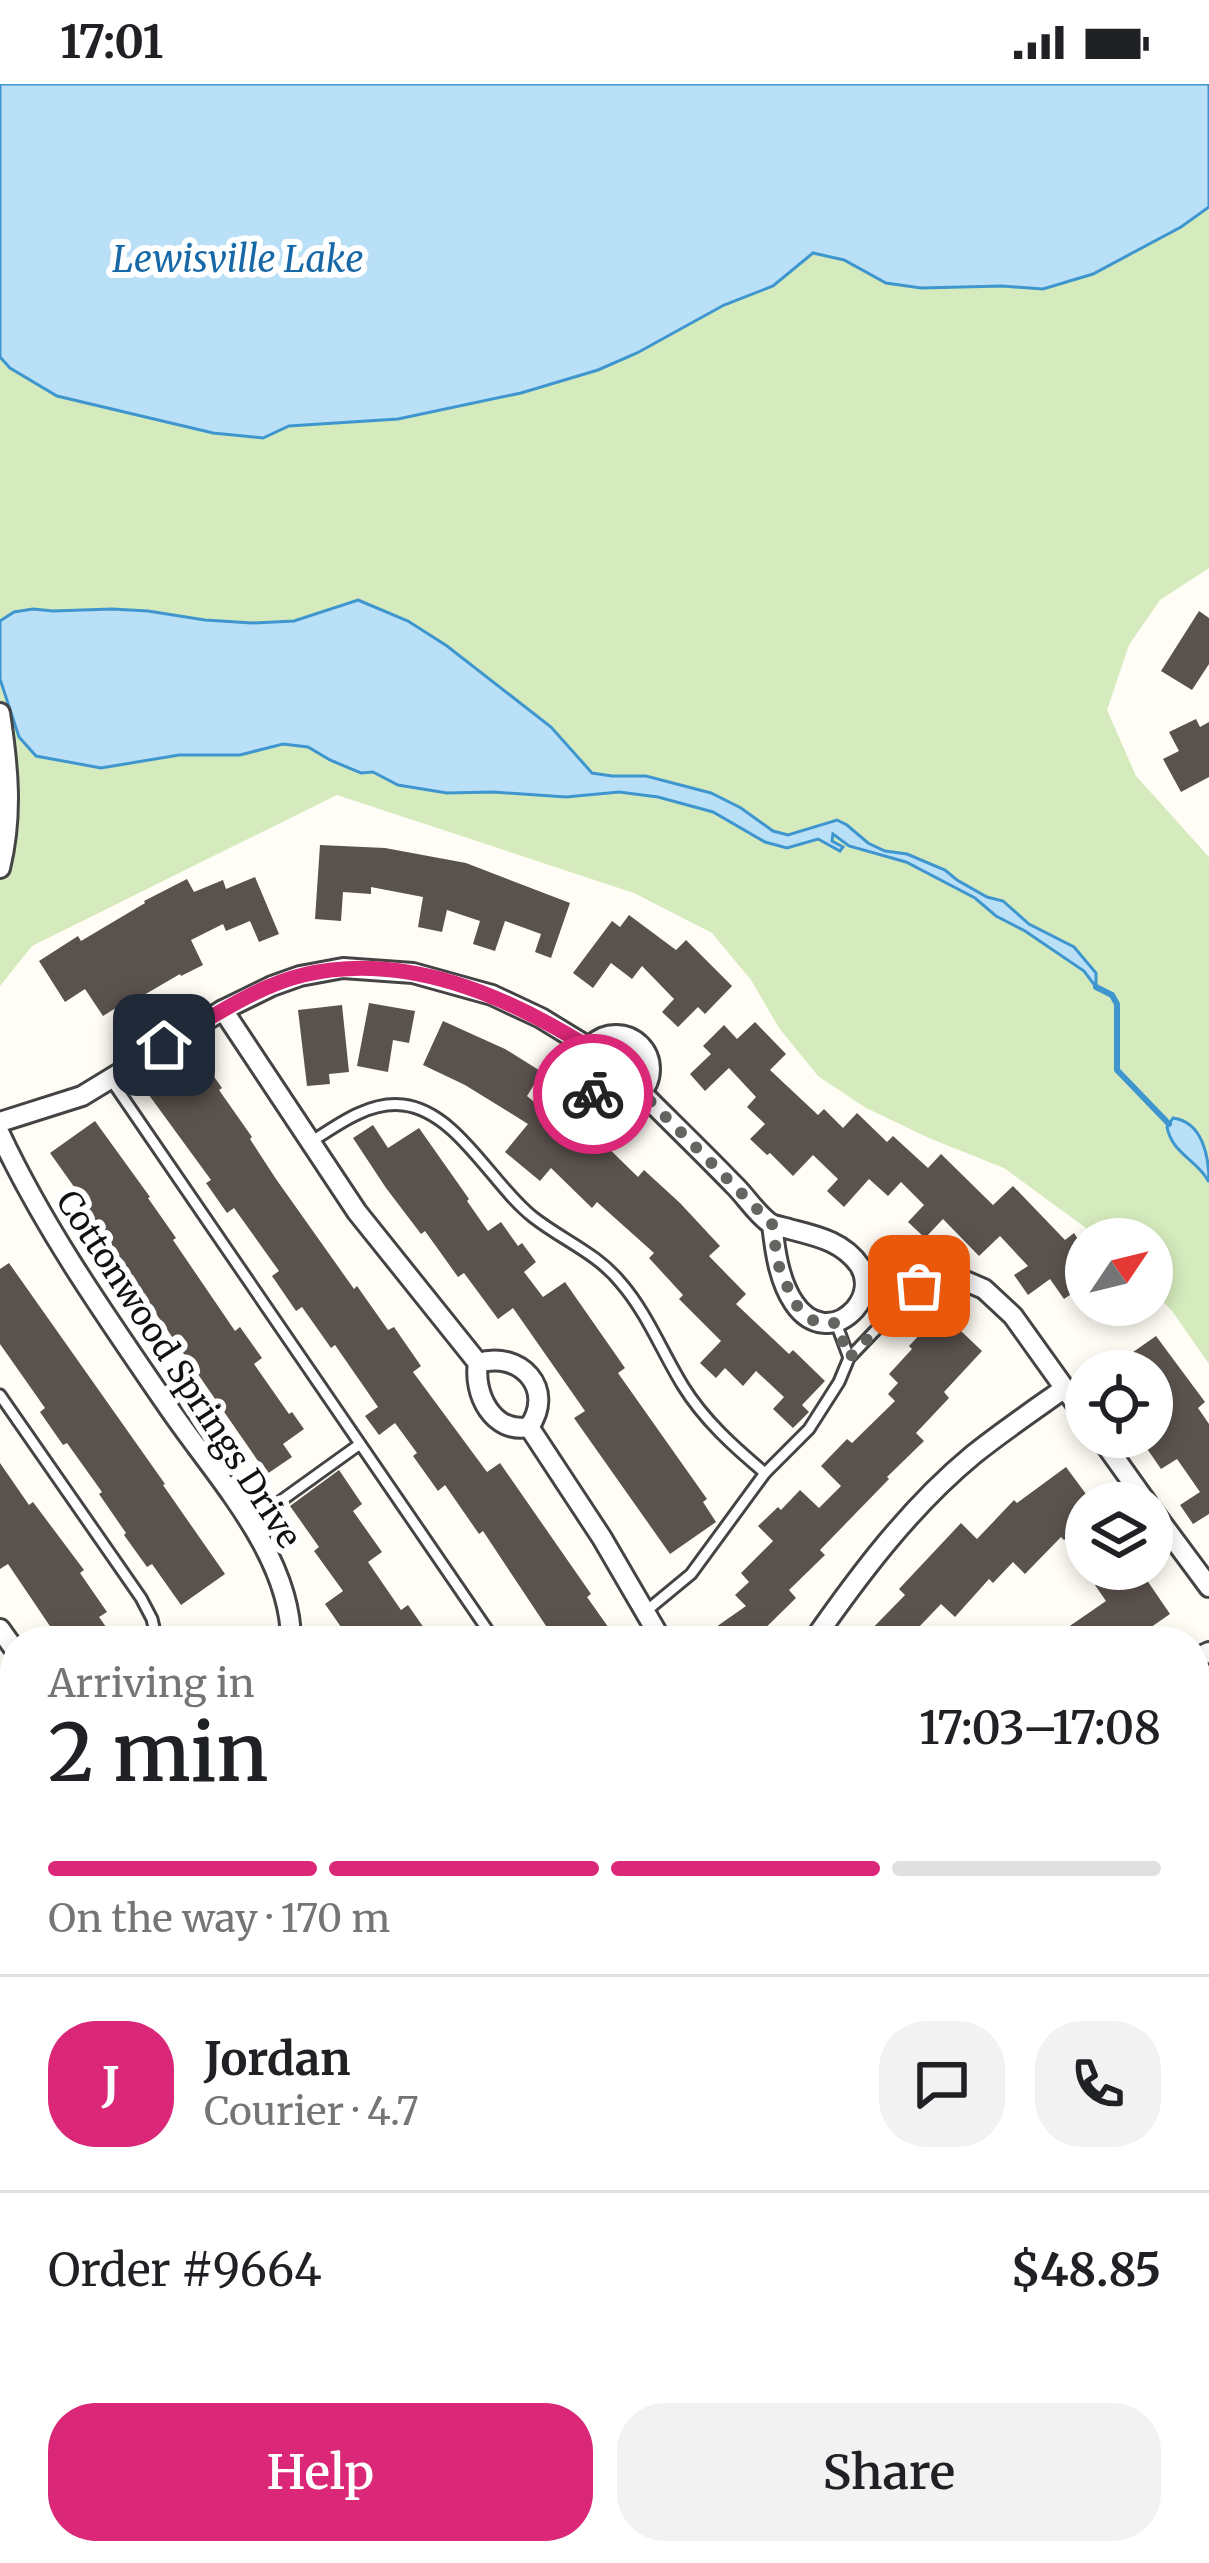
<!DOCTYPE html>
<meta charset="utf-8">
<style>
:root{--surface:#fff;--page:#f2f2f2;--text:#202124;--muted:#757577;--line:#e0e0e0;--accent:#db2777}
body{margin:0;font-family:Merriweather,serif;background:var(--page);color:var(--text);height:100vh;display:flex;flex-direction:column;font-size:45px;white-space:nowrap}
*{box-sizing:border-box;margin:0}
p{font-size:39px;color:var(--muted)}
.icon{flex:none;width:66px;height:66px;fill:none;stroke:currentColor;stroke-width:2;stroke-linecap:round;stroke-linejoin:round}
.map{position:relative;flex:1;overflow:hidden}
.drawer{position:absolute;left:0px;top:1542px;width:1209px;height:939px;display:flex;flex-direction:column;background:var(--surface);border-radius:48px 48px 0 0;box-shadow:0 6px 18px #0003}
.drawer>*{flex:none}
.needle{width:78px;rotate:55deg}
.buttons{position:absolute;left:1065px;top:1134px;display:grid;gap:24px}
.buttons a{display:grid;place-items:center;width:108px;height:108px;border-radius:50%;background:var(--surface);box-shadow:0 6px 18px #0003;font-size:60px}
.pin{position:absolute;display:grid;place-items:center;width:102px;height:102px;color:#fff;margin:-51px;border-radius:24px;box-shadow:0 6px 18px #0006}
.courier{position:absolute;display:grid;place-items:center;width:120px;height:120px;margin:-60px;border:9px solid #db2777;border-radius:50%;background:#fff;color:#222;box-shadow:0 3px 15px #0007}
.summary em{font-style:normal;font-weight:600}
.summary div{display:flex;flex-direction:column-reverse}
.summary{display:flex;align-items:center;justify-content:space-between;height:204px;padding:0 48px}
h1{font-size:78px;font-weight:600;line-height:90px}
.bar{display:grid;grid-template-columns:repeat(4,1fr);gap:18px 12px;align-content:center;height:144px;padding:0 48px}
.bar i{height:15px;border-radius:9px;background:var(--line)}
.bar .on{background:var(--accent)}
.bar p{grid-column:span 4}
.line{display:flex;align-items:center;gap:30px;padding:0 48px;border-top:3px solid var(--line)}
.line div{flex:1}
.round{display:grid;place-items:center;flex:none;width:126px;height:126px;border-radius:48px;background:var(--page)}
.action{display:flex;gap:24px;margin-top:auto;padding:24px 48px}
.action a{flex:1;height:138px;border-radius:48px;background:var(--accent);color:#fff;font-size:48px;font-weight:600;line-height:138px;text-align:center}
.action a+a{background:var(--page);color:var(--text)}
.status{display:flex;justify-content:space-between;align-items:center;height:84px;padding:0 60px;background:var(--surface);direction:ltr}
.status svg{height:33px;fill:currentColor}
.map>svg:first-child{display:block}
.green{fill:#d5ebbd}
.water{fill:#b9e0f7;stroke:#3f96cf;stroke-width:3}
.lines{fill:none;stroke-linecap:round;stroke-linejoin:round}
.stream{stroke:#3f96cf;stroke-width:6}
.building{fill:#5a524d}
.lane-casing{stroke:#444;stroke-width:15}
.street-casing{stroke:#444;stroke-width:24}
.secondary-casing{stroke:#333;stroke-width:33}
.path{stroke:#333;stroke-width:3;stroke-dasharray:12 6;stroke-linecap:butt}
.lane{stroke:#fff;stroke-width:9}
.street{stroke:#fff;stroke-width:18}
.secondary{stroke:#fff6b0;stroke-width:27}
.done{stroke:#646461;stroke-width:12;stroke-dasharray:0 21.6}
.route{stroke:#db2777;stroke-width:15}
.labels{text-anchor:middle;stroke-width:12;stroke-linejoin:round;paint-order:stroke}
.street-label{font-size:33px;fill:#111;stroke:#fff}
.water-label{font-size:36px;font-style:italic;fill:#1768a6;stroke:#fff}
</style>
<div class="status"><b>17:01</b><svg viewBox="0 0 49 12"><path d="M0 12V9h3v3zM5 12V6h3v6zM10 12V3h3v9zM15 12V0h3v12zM26 1h20v11H26zM47 4h2v5h-2z"/></svg></div>
<div class="map">
<svg width="1209" height="2479" viewBox="0 0 1209 2479">
<rect width="100%" height="100%" fill="#fffdf5"/>
<g class="green">
<path d="M1209,123V484L1160,516L1129,561L1107,626L1136,692L1209,773V1280L1172,1227L1152,1206V1155H1101L1004,1084L929,1054L866,1024L818,992L779,944L751,896L712,849L634,809L337,711L32,862L0,902V273L10,284L57,312L213,349L263,354L288,342L398,335L521,309L637,269L724,221L773,202L813,169L844,176L886,199L921,204L1002,202L1043,205L1093,190L1181,143Z"/>
<path d="M0,2053L15,2073V2466H55L37,2479H0Z"/>
</g>
<g class="water">
<path d="M0,0H1209V123L1181,143L1093,190L1043,205L1002,202L921,204L886,199L844,176L813,169L773,202L724,221L637,269L598,286L521,309L398,335L289,342L263,354L213,349L57,312L10,284L0,273Z"/>
<path d="M358,516L408,537L447,562L551,643L592,689L612,692H646L711,709L741,724L773,747L788,751L837,736L847,741L868,759L885,767L907,770L945,786L957,796L987,813L1003,817L1029,840L1074,863L1096,889V903L1084,887L1025,847L996,832L975,814L906,778L849,762L833,750L832,757L843,763L840,767L818,755L787,764L765,758L713,728L658,713L619,708L566,713L493,708L447,709L398,701L373,688L361,689L330,676L308,663L283,660L240,671H179L101,684L36,672L19,653L0,595V537L14,528L33,525L53,527L112,525L148,527L205,536L252,539L294,537Z"/>
<path d="M1173,1034C1203,1038 1209,1073 1209,1098C1198,1076 1172,1070 1167,1043Z"/>
</g>
<g class="lines">
<path class="stream" d="M1096,903L1112,911L1117,920V986L1169,1040"/>
</g>
<g class="building">
<path d="M1199,527L1209,534V580L1192,606L1161,587Z"/>
<path d="M1196,635L1200,643L1209,638V693L1181,708L1163,675L1179,667L1169,648Z"/>
<path d="M320,761L385,764L466,779L570,819L551,874L535,868L541,850L505,837L495,867L473,860L480,837L447,826L442,848L418,843L423,813L371,803V810L343,808L341,837L315,835Z"/>
<path d="M255,793L279,850L259,858L250,837L226,847L223,840L191,856L203,881L181,892L180,890L137,915L135,912L103,932L85,905L65,918L39,877L78,852L81,857L145,819L144,817L187,795L194,808L223,796L226,805Z"/>
<path d="M629,831L676,866L686,856L732,902L705,930L698,923L678,943L662,928L674,915L642,882L632,895L611,879L593,904L573,889L612,837L620,843Z"/>
<path d="M369,919L415,927L409,959L393,956L388,988L357,982Z"/>
<path d="M342,921L349,988L329,990L330,1000L307,1002L298,926Z"/>
<path d="M443,937L505,965L542,988L527,1012L588,1063L597,1053L638,1093L644,1086L680,1119L720,1162L709,1172L746,1210L736,1220L789,1270L793,1266L825,1297L802,1321L809,1328L793,1344L773,1325L784,1313L756,1287L743,1302L725,1284L716,1294L700,1279L721,1257L679,1215L683,1211L649,1174L654,1169L597,1118L592,1124L551,1084L540,1097L505,1068L528,1040L465,1001L423,981Z"/>
<path d="M755,938L786,970L770,986L818,1031L824,1025L843,1044L857,1029L887,1058L893,1052L928,1084L941,1070L993,1121L1013,1102L1065,1156L1074,1149L1086,1167V1200L1064,1215L1050,1195L1028,1211L1014,1191L1028,1182L1000,1152L979,1172L943,1135L925,1154L908,1138L924,1121L901,1098L888,1112L869,1095L844,1123L827,1107L838,1095L813,1071L793,1092L770,1069L767,1071L750,1055L765,1040L747,1023L756,1013L729,984L705,1007L690,990L711,970L703,962L724,941L737,955Z"/>
<path d="M198,970L222,1004L219,1006L252,1053L250,1055L276,1095L354,1205L357,1202L388,1246L394,1243L421,1282L413,1288L487,1388L500,1379L591,1510L587,1513L618,1557H556L483,1447L479,1450L445,1401L438,1407L413,1372L417,1369L395,1339L379,1351L365,1332L378,1323L335,1261L331,1264L302,1223L296,1227L272,1192L279,1187L234,1124L227,1129L206,1099L211,1096L146,1007Z"/>
<path d="M95,1037L150,1113L148,1114L176,1154L173,1156L235,1247L240,1243L262,1274L254,1280L289,1330L292,1328L304,1345L283,1360L292,1373L267,1390L78,1117L82,1114L50,1069Z"/>
<path d="M373,1041L388,1064L419,1044L469,1115L467,1117L488,1147L501,1138L518,1162L522,1159L536,1178L524,1188L543,1213L565,1198L625,1284L618,1289L707,1415L703,1418L716,1438L670,1470L574,1334L585,1327L513,1224L498,1235L464,1189L458,1193L425,1147L421,1150L386,1104L353,1054Z"/>
<path d="M9,1179L165,1400L163,1401L225,1490L181,1521L152,1480L147,1483L124,1451L126,1449L99,1410L102,1408L67,1359L63,1361L40,1328L45,1324L0,1260V1185Z"/>
<path d="M941,1228L982,1267L944,1308L949,1314L916,1349L924,1357L887,1393L889,1395L820,1466L825,1471L789,1506L796,1514L752,1557H696L746,1522L735,1511L749,1498L741,1489L773,1457L758,1442L778,1423L781,1426L800,1406L819,1424L841,1402L821,1382L847,1355L852,1359L895,1317L888,1310L898,1299L889,1290L912,1265L909,1262Z"/>
<path d="M1156,1252L1205,1318L1198,1324L1209,1340V1430L1193,1440L1180,1421L1200,1408L1177,1375L1161,1385L1139,1353H1152V1287H1106Z"/>
<path d="M0,1379L29,1421L33,1418L84,1486L80,1489L107,1528L99,1533L116,1557H60L8,1480L0,1485Z"/>
<path d="M1066,1383L1086,1410V1439L1064,1456L1061,1453L1025,1490L1013,1478L993,1499L989,1495L955,1533L941,1520L919,1543L934,1557H860L905,1511L899,1505L961,1439L977,1455L1014,1416L1017,1419Z"/>
<path d="M339,1386L362,1420L353,1427L382,1468L368,1478L401,1526L408,1521L433,1557H373L363,1542L348,1553L325,1520L343,1507L314,1467L319,1463L290,1422Z"/>
<path d="M1140,1486L1170,1530L1131,1557H1048L1106,1517L1095,1501L1111,1490L1119,1501Z"/>
<path d="M0,1623L15,1645V1739L0,1717Z"/>
<path d="M15,1902V1954L0,1933V1913Z"/>
<path d="M1194,2311L1209,2332V2479H1194V2436L1201,2431L1194,2422Z"/>
</g>
<g class="lines">
<defs>
<g id="lane">
<path d="M111,996L495,1557"/>
<path d="M311,1058C337,1041 369,1017 403,1021C457,1027 492,1101 533,1133C562,1156 597,1169 621,1199C647,1229 662,1268 683,1302C704,1336 734,1363 765,1389"/>
<path d="M836,1239L849,1274"/>
<path d="M0,1311L141,1514L152,1535L157,1557"/>
<path d="M250,1439L360,1360"/>
<path d="M645,1528L691,1490L765,1389L809,1345L839,1298L849,1274L935,1184"/>
<path d="M0,1773L15,1794"/>
<path d="M1194,1804L1209,1821"/>
<path d="M1194,2009L1209,1998"/>
<path d="M1194,2244L1209,2241"/>
<path d="M382,2466V2479"/>
<path d="M835,2466L845,2479"/>
<path d="M1004,2466L1005,2479"/>
</g>
<g id="street">
<path d="M0,629C8,681 13,732 0,784"/>
<path d="M223,926L357,1128L478,1279C473,1310 493,1350 529,1343C556,1305 520,1266 478,1279"/>
<circle cx="616" cy="985" r="34"/>
<path d="M642,1009C672,1039 703,1069 733,1100C745,1111 757,1131 771,1140C773,1141 786,1144 789,1145C816,1152 843,1157 860,1182C868,1196 866,1212 855,1225C836,1246 810,1243 794,1219C779,1197 775,1167 772,1140"/>
<path d="M0,1038L82,1012L223,926L272,902L300,892L343,884L413,889L492,911L541,934L590,964"/>
<path d="M0,1050C44,1144 105,1231 164,1317C211,1388 291,1468 291,1557"/>
<path d="M935,1184L984,1205L1013,1232L1086,1334"/>
<path d="M529,1343L602,1454L662,1557"/>
<path d="M1100,1353L1147,1419"/>
<path d="M1152,1426L1209,1503"/>
<path d="M0,1545L15,1566"/>
<path d="M813,1557C859,1491 910,1423 973,1371C1003,1347 1034,1326 1065,1304"/>
<path d="M1194,1575L1209,1568"/>
<path d="M1194,1651L1209,1655"/>
<path d="M0,1873L15,1862"/>
<path d="M0,2002L15,2024"/>
<path d="M0,2360L15,2352"/>
<path d="M637,2466L652,2479"/>
<path d="M280,2479L298,2466"/>
<path d="M516,2479L519,2466"/>
</g>
<path id="secondary" d="M900,2466L909,2479"/>
</defs>
<use href="#lane" class="lane-casing"/>
<use href="#street" class="street-casing"/>
<use href="#secondary" class="secondary-casing"/>
<g class="path">
<path d="M882,1182H914"/>
<path d="M0,2314L15,2305"/>
<path d="M0,2418L15,2414"/>
</g>
<use href="#lane" class="lane"/>
<use href="#street" class="street"/>
<use href="#secondary" class="secondary"/>
</g>
<g class="lines">
<path class="done" d="M593,1010C610,1021 625,1021 642,1009L772,1140L778,1180L794,1219L815,1238L836,1239L849,1274L919,1202"/>
<path class="route" d="M164,961C208,936 254,903 303,891C405,867 505,911 590,964C580,981 581,994 593,1010"/>
</g>
<g class="labels">
<g class="street-label">
<text transform="translate(179 1285) rotate(57)" y="12">Cottonwood Springs Drive</text>
</g>
<g class="water-label">
<text x="238" y="188">Lewisville Lake</text>
</g>
</g>
</svg>
<div class="buttons">
<a><svg class="needle" viewBox="-14 -14 28 28"><path d="M0-13l5 13h-10z" fill="#e53935"/><path d="M0 13l5-13h-10z" fill="#757577"/></svg></a>
<a><svg class="icon" aria-label="locate" viewBox="0 0 24 24"><circle cx="12" cy="12" r="6"/><path d="M12 2v4M12 18v4M2 12h4M18 12h4"/></svg></a>
<a><svg class="icon" aria-label="layers" viewBox="0 0 24 24"><path d="M12 4l9 5-9 5-9-5zM3 14l9 5 9-5"/></svg></a>
</div>
<div class="pin" style="left:919px;top:1202px;background:#ea580c"><svg class="icon" aria-label="bag" viewBox="0 0 24 24"><path d="M5 8h14l-1 12H6zM9 8a3 3 0 0 1 6 0"/></svg></div>
<div class="pin" style="left:164px;top:961px;background:#1f2937"><svg class="icon" aria-label="home" viewBox="0 0 24 24"><path d="M3 11l9-7 9 7M6 9v11h12V9"/></svg></div>
<div class="courier" style="left:593px;top:1010px"><svg class="icon" aria-label="bike" viewBox="0 0 24 24"><circle cx="6" cy="16" r="4"/><circle cx="18" cy="16" r="4"/><path d="M6 16l4-8h5l3 8M10 8l3 8H6M13 5h3"/></svg></div>
<section class="drawer">
<div class="summary"><div><h1>2 min</h1><p>Arriving in</p></div><em>17:03–17:08</em></div>
<div class="bar"><i class="on"></i><i class="on"></i><i class="on"></i><i></i><p>On the way · 170 m</p></div>
<div class="line" style="height:216px"><b class="round" style="background:var(--accent);color:#fff">J</b><div><b>Jordan</b><p>Courier · 4.7</p></div><a class="round"><svg class="icon" aria-label="chat" viewBox="0 0 24 24"><path d="M4 5h16v11H9l-5 4z"/></svg></a><a class="round"><svg class="icon" aria-label="phone" viewBox="0 0 24 24"><path d="M5 4h4l2 5-3 2q2 4 5 5l2-3 5 2v4C11 20 4 13 5 4z"/></svg></a></div>
<div class="line" style="height:156px"><div>Order #9664</div><b>$48.85</b></div>
<div class="action"><a>Help</a><a>Share</a></div>
</section>
</div>
